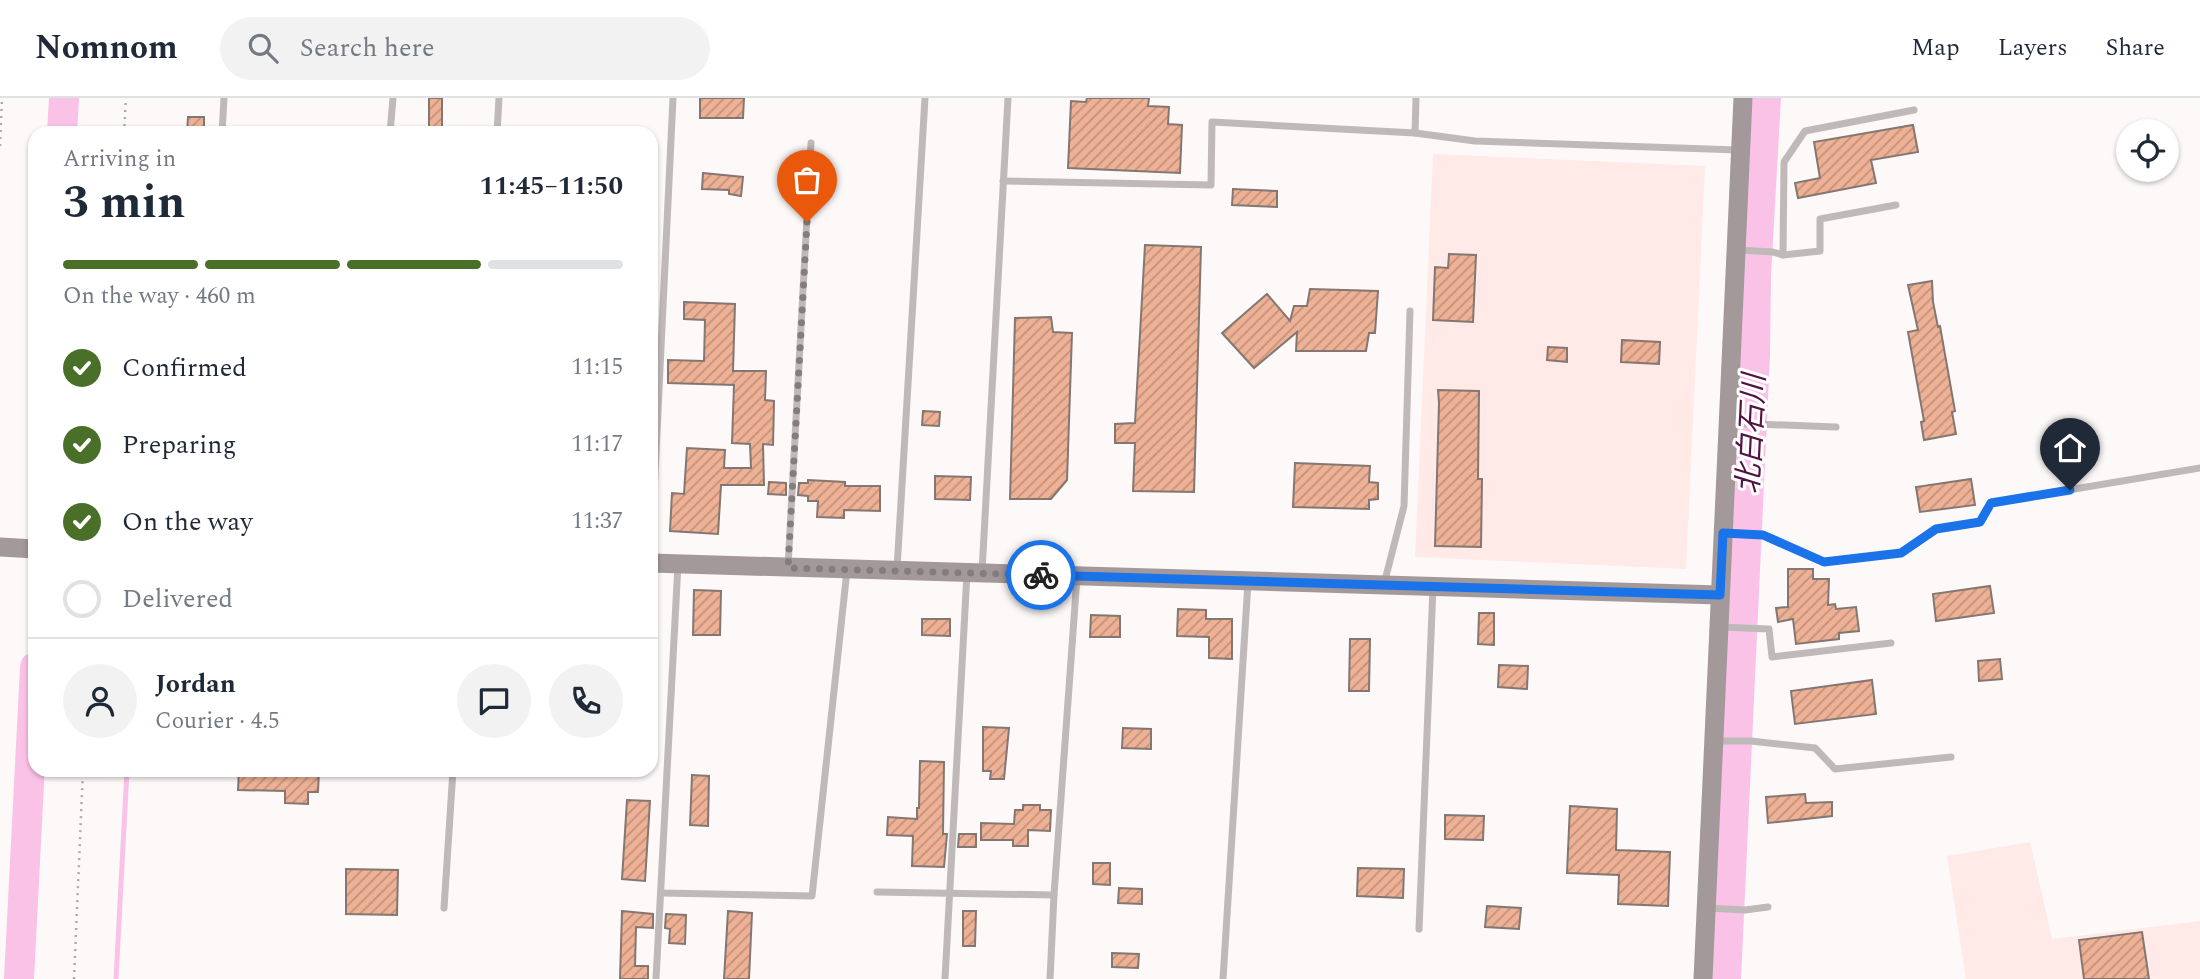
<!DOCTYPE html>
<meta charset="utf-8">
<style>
:root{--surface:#fff;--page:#f2f2f3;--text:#1f2937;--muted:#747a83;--line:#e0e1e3;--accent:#4a6f29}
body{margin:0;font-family:Spectral,"Noto Sans JP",serif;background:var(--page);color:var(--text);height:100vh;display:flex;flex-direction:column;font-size:26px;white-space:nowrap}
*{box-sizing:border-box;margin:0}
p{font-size:23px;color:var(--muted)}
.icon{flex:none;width:38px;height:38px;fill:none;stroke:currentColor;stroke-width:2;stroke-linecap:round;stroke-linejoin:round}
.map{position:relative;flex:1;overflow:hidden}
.panel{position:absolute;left:28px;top:28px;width:630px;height:651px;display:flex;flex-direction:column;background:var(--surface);border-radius:21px;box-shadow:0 2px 5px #0004}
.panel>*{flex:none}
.fabs{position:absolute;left:2116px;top:21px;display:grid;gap:14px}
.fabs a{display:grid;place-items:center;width:63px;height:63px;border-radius:50%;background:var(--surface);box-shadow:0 2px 5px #0004;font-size:35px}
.pin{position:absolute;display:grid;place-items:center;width:60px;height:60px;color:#fff;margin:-72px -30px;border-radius:50% 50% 50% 0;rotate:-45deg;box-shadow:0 0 7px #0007}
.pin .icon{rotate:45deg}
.courier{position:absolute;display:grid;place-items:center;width:70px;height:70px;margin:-35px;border:5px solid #1a73e8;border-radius:50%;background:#fff;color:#222;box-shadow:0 2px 9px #0007}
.summary em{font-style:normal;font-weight:700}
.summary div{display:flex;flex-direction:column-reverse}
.summary{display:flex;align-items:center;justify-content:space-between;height:119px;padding:0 35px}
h1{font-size:46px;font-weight:700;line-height:52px}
.bar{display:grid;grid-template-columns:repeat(4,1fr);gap:10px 7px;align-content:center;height:84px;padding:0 35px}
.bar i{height:9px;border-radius:5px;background:var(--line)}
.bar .selected{background:var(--accent)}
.bar p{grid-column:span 4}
.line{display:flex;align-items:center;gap:18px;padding:0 35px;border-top:2px solid var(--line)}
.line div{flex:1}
.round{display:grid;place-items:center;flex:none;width:74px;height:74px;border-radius:37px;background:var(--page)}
ol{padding:0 35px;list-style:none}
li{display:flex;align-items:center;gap:21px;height:77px}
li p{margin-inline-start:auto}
li .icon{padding:7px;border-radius:50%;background:var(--accent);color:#fff;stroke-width:4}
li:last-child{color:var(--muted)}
li i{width:38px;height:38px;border:4px solid var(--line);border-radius:50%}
header{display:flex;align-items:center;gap:42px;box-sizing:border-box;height:98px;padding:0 35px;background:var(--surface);border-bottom:2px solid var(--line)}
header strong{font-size:33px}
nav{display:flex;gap:38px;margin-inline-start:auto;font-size:24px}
.search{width:490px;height:63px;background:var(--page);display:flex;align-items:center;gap:18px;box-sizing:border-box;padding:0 24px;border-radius:38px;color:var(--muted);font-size:26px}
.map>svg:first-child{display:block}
.built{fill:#ffeae8}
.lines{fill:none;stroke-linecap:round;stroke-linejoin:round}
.stream{stroke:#fbc2e8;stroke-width:5}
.river{stroke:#fbc2e8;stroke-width:30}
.building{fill:url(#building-hatch);stroke:#847771;stroke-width:2}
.path{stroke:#b0aaaa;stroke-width:2.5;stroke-dasharray:2 5;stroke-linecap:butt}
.lane{stroke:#c0b9ba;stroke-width:7}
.secondary{stroke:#a3999b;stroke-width:19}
.done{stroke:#837d7d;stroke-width:7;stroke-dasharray:0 12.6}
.route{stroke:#1a73e8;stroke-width:9}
.labels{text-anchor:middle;stroke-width:6;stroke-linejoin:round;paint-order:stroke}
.water-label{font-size:30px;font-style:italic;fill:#531243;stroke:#fff}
</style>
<header>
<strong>Nomnom</strong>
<div class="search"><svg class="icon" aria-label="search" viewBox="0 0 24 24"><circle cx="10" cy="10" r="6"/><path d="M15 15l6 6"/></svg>Search here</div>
<nav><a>Map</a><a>Layers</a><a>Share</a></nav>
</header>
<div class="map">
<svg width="2200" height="881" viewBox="0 0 2200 881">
<defs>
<pattern id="building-hatch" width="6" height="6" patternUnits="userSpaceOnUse" patternTransform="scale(1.75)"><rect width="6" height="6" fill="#eeb195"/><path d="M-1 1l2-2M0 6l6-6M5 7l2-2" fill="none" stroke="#c2917b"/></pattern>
</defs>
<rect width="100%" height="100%" fill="#fdf9f9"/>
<g class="built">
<path d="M1433,56L1705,68L1686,471L1415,459Z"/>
<path d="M2030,744L2052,841L2200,823V881H1966L1947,758Z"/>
</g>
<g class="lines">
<path class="stream" d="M116,881L127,672"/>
<g class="river">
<path d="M62,35L64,0"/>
<path d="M19,881L35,569"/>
<path d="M1726,881L1755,257L1756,178L1766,0"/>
</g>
</g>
<g class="building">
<rect x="429" y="0" width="13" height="35"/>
<path d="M700,0H744L743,20H700Z"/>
<path d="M1087,0H1149L1148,8L1169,9L1168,26L1182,27L1180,75L1068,70L1071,3L1086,4Z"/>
<path d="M188,19H204V35H187Z"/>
<path d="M1913,27L1918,54L1871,62L1876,85L1798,100L1795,85L1820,80L1814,44Z"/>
<path d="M703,75L743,79L741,98L729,96V92L702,91Z"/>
<path d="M1233,91L1277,93V109L1232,107Z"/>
<path d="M1145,147L1201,149L1194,394L1133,393L1135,345H1115V326L1135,325Z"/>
<path d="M1449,156L1476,157L1473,224L1433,222L1435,169L1448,170Z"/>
<path d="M1932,183L1933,204L1938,229L1940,228L1955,313L1952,314L1956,336L1924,342L1921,324L1924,323L1908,234L1918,232L1908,187Z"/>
<path d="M1310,191L1378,193L1375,235H1369L1366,253H1296L1297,234L1254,270L1222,235L1267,196L1290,223L1294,208H1307Z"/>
<path d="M684,204L735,206L733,273H766L765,302L774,303L773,347L763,346L764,387H721L718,436L670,433L672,395L684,396L687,350L725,352L724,370H751L750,346L732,345L734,287L668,285V262L704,263L705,222L684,221Z"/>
<path d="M1051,219L1053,234L1072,235L1067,382L1051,401H1010L1015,220Z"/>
<path d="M1622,242L1660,244L1659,266L1621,264Z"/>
<path d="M1548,249L1567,250V264L1547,262Z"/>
<path d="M1438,292L1479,293L1478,381H1482L1481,449L1435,448L1439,305Z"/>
<path d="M923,313L940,314L939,328L922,327Z"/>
<path d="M1295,365L1370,368L1369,384L1378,385V401L1369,402V411L1293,409Z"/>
<path d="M935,378L971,379L970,402L935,401Z"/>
<path d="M1971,381L1975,407L1920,414L1916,389Z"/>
<path d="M808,382L845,384V388H880V413L844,412V420L817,419L818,403H808V398L798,397L799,385H808Z"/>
<path d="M769,384L786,385V397L768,396Z"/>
<path d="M1788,471H1813V481H1829L1828,507L1835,506L1836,511L1856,509L1859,533L1839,535V541L1796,546L1793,521L1778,524L1776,510L1788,509Z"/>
<path d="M1990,488L1994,515L1936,523L1933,496Z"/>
<path d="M694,492L721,493L720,537H693Z"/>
<path d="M1178,511L1206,512V521H1232V561L1209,560V539L1177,538Z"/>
<path d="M1479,515H1494V547L1478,546Z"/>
<path d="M1091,517L1120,518V539H1090Z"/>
<path d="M922,521H950V538L922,537Z"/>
<path d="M1350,541H1370L1369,593H1349Z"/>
<path d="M2000,561L2002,581L1979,583L1978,563Z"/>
<path d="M1499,567L1528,568L1527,591L1498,589Z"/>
<path d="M1872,582L1876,616L1795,626L1791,593Z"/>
<path d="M983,629L1009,630L1004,681H990L991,673H983Z"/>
<path d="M1123,630L1151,631V651L1122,650Z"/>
<path d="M920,663L944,664L943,736H947L944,769L912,768L913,738L887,737L888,719L917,721V710H919Z"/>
<path d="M239,672H319L318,694H308V706L285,705V693L238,692Z"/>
<path d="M692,677L709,678L708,728L690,727Z"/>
<path d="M1805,696L1806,705L1832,704V718L1768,725L1766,699Z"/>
<path d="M627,702L650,703L645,783L622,781Z"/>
<path d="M1023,707H1040V712H1051L1050,733L1028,732V748H1013V742H981V725L1014,726L1015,712H1023Z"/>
<path d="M1570,708L1617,711L1616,752L1670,754L1668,808L1618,806L1619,777L1567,775Z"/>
<path d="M1445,717L1484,718L1483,742L1445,741Z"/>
<path d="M959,736H976V749H958Z"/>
<path d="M1093,765H1110V787L1093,786Z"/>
<path d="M1358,770L1404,771L1403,800L1357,798Z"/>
<path d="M346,771L398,772L397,817L346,816Z"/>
<path d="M1119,790L1142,791V806L1118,805Z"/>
<path d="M1487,808L1521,810L1519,831L1485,829Z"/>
<path d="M622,813L653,816V830L636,829L635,868H648V881H620Z"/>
<path d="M728,813L752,815L749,881H724Z"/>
<path d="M963,813H976L975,848H963Z"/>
<path d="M666,816L686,817L685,846L669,845L670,831L665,830Z"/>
<path d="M2142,834L2149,881H2084L2079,842Z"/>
<path d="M1112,855L1139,856L1138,870L1112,869Z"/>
</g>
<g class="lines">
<g class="path">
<path d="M124,35L126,0"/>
<path d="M0,48L2,0"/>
<path d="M74,881L83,672"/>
</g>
<g class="lane">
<path d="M222,35L224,0"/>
<path d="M390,35L393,0"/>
<path d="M497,35L499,0"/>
<path d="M1415,35L1416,0"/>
<path d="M1003,83L1211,87L1212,24L1415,35L1475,43L1738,52"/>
<path d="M1738,152L1773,154L1783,157L1820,153V121L1896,107"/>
<path d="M1783,157L1784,64L1805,33L1914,12"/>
<path d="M1728,325L1836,329"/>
<path d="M1725,435L1763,437L1824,464L1901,455L1935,431L1980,424L1991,405L2200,370"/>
<path d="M651,458L673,0"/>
<path d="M788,469L811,45"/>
<path d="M897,471L925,0"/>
<path d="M982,474L1008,0"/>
<path d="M1384,486L1404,408L1410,213"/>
<path d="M1719,529L1769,531L1772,559L1891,545"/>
<path d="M1714,643H1751L1815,650L1835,671L1951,659"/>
<path d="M877,794L1054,797"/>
<path d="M661,795L812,798L847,472"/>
<path d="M444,810L453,672"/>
<path d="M1706,810L1745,812L1768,809"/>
<path d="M1419,831L1433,489"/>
<path d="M656,881L678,466"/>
<path d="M945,881L967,475"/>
<path d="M1050,881L1054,797L1077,479"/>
<path d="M1223,881L1248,484"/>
</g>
<g class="secondary">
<path d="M0,449L35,451"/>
<path d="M651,465L1720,497"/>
<path d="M1703,881L1743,0"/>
</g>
</g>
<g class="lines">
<path class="done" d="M807,124L788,470L1041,477"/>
<path class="route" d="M1041,477L1720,497L1723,435L1763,437L1824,464L1901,455L1936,431L1980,424L1991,405L2070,392"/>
</g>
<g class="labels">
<g class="water-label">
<text transform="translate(1751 336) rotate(-87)" y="10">北白石川</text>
</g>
</g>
</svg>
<div class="fabs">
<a><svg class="icon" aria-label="locate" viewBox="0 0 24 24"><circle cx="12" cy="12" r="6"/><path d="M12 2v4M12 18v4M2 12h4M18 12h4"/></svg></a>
</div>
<div class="pin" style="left:807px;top:124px;background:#ea580c"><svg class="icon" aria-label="bag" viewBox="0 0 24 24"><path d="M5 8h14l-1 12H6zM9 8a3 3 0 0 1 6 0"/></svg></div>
<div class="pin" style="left:2070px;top:392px;background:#1f2937"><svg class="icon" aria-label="home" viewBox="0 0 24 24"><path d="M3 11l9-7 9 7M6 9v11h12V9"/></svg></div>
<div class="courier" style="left:1041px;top:477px"><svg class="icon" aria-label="bike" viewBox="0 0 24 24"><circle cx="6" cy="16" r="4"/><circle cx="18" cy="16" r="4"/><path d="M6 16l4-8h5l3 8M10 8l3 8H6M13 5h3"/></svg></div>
<section class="panel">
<div class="summary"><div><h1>3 min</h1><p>Arriving in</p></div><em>11:45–11:50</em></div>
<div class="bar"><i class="selected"></i><i class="selected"></i><i class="selected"></i><i></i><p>On the way · 460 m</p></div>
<ol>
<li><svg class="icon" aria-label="check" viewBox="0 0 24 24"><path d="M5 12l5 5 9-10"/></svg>Confirmed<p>11:15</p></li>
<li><svg class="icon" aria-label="check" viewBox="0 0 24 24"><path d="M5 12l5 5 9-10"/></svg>Preparing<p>11:17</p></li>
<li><svg class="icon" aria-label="check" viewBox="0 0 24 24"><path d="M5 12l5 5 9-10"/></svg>On the way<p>11:37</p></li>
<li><i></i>Delivered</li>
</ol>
<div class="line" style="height:126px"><a class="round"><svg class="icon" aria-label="person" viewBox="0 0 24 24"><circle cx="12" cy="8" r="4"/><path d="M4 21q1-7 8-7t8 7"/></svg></a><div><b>Jordan</b><p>Courier · 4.5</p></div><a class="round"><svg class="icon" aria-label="chat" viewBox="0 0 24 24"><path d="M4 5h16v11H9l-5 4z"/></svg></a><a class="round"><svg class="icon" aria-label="phone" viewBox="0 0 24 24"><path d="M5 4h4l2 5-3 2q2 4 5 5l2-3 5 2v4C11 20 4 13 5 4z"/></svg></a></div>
</section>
</div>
